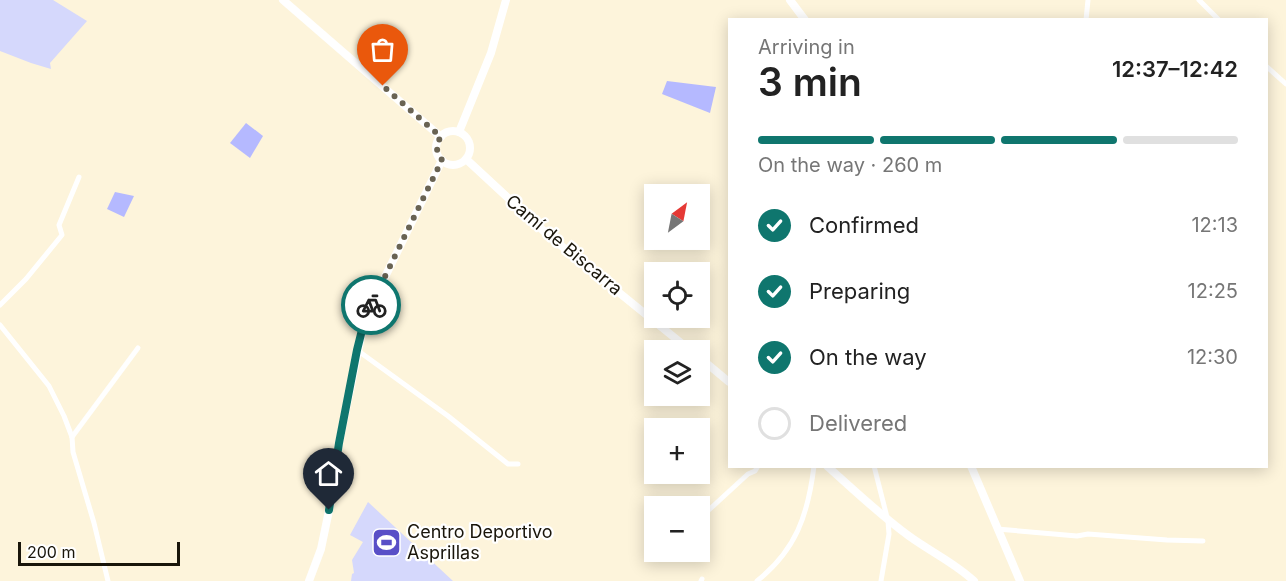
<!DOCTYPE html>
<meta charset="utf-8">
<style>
:root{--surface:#fff;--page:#f6f6f6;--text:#222;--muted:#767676;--line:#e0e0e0;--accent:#0f766e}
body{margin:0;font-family:Inter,sans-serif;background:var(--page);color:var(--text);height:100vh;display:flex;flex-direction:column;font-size:22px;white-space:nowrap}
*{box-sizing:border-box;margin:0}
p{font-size:20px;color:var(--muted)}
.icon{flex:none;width:33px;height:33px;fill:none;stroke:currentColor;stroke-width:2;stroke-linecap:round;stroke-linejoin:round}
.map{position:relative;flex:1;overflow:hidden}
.side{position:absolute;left:728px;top:18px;width:540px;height:450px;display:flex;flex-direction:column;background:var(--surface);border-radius:0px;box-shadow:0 3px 15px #0003}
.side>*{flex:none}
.needle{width:39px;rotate:32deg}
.fabs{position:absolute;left:644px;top:184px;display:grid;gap:12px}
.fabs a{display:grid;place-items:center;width:66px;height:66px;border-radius:0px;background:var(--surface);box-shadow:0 3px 15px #0003;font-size:30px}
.scale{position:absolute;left:18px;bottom:15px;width:162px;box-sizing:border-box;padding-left:6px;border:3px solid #19150a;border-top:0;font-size:16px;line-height:21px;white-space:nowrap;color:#19150a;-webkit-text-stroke:4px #fff;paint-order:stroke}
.pin{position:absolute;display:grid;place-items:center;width:51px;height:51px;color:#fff;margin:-62px -26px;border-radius:50% 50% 50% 0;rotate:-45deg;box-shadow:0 0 6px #0007}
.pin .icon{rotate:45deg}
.courier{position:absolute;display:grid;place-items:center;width:60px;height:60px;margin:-30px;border:4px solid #0f766e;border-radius:50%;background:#fff;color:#222;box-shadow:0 2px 8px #0007}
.summary em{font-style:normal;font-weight:600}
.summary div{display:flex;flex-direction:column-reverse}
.summary{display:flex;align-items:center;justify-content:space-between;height:102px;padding:0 30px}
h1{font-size:39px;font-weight:600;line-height:45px}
.bar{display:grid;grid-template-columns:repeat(4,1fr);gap:9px 6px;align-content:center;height:72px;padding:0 30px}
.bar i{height:8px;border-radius:4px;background:var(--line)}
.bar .selected{background:var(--accent)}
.bar p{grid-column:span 4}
ol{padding:0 30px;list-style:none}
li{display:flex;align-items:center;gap:18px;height:66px}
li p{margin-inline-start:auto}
li .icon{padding:6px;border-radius:50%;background:var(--accent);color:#fff;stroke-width:4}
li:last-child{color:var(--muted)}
li i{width:33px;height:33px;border:3px solid var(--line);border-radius:50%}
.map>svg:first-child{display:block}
.green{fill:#d5d8fc}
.water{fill:#b5b9ff}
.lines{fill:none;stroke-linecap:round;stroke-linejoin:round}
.street{stroke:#fff;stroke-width:5}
.secondary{stroke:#fff;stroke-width:8}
.done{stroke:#696353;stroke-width:6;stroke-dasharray:0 10.8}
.route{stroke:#0f766e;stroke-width:8}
.labels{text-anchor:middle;stroke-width:4.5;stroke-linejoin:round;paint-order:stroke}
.street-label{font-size:18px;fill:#19150a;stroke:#fff}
.poi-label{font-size:18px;fill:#19150a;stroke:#fff;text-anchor:start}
</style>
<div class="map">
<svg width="1286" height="581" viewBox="0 0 1286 581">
<rect width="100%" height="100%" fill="#fdf4db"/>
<g class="green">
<path d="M0,0H53L87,21L50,63L51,69L31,63L0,51Z"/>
<path d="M368,502L453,581H351L352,574L354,573L352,560L363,542L350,535Z"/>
</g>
<g class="water">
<path d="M667,81L716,87L710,113L662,94Z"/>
<path d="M246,123L263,136L250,158L230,143Z"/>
<path d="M115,192L134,196L124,217L107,209Z"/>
</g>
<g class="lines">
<g class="street">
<path d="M1199,0L1219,20"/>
<path d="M1086,20L1088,0"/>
<path d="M1266,66L1286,84"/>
<path d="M0,305L26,279L62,235L59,225L79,177"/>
<path d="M0,325L49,386L64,416L72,437L73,452L94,523L108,581"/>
<path d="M357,350L448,416L508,464H518"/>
<path d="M72,437L138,348"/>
<path d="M874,466L888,521L889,534L881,581"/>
<path d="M699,519L748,474L755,471L758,466"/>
<path d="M997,529L1077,536L1088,534L1167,540L1203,541"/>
<path d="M701,581L702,579"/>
<path d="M757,581C796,550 808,515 814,466"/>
</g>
<g class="secondary">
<path d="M283,0L441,137"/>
<path d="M790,0L805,20"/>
<circle cx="453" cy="148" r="17"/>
<path d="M459,132L491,53L506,0"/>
<path d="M466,159L548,235L691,351"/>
<path d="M699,357L729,382"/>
<path d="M827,466C854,490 880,515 909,536C931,552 955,563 974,581"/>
<path d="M971,466L1020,581"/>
<path d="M309,581L321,549L332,496L339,443L365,318L442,160"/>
</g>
</g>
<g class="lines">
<path class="done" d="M371,305L442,160C436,152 435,145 441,137L383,86"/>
<path class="route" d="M329,510L339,443L357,350L365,318L371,305"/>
</g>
<defs>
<symbol id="stadium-square" viewBox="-11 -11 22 22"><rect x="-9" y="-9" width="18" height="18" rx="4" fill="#594fc7" stroke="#fff"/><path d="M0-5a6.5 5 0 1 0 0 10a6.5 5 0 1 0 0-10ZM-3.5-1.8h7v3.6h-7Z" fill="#fff"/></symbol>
</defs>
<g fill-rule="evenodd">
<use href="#stadium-square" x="370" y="526" width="33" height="33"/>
</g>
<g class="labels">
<g class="street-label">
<text transform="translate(564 245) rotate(40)" y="6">Camí de Biscarra</text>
</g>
<g class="poi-label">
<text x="407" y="538">Centro Deportivo<tspan x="407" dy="21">Asprillas</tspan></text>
</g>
</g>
</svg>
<div class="fabs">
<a><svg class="needle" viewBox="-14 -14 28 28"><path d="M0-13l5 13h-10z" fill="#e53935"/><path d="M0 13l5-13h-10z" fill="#767676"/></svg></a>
<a><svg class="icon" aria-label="locate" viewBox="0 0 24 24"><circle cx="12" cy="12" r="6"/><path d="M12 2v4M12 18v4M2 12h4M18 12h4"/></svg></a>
<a><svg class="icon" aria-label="layers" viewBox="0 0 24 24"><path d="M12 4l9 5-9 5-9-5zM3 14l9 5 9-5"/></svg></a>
<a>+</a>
<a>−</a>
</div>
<div class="scale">200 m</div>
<div class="pin" style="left:383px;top:86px;background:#ea580c"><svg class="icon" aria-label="bag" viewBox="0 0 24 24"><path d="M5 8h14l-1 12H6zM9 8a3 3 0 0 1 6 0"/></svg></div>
<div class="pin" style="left:329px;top:510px;background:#1f2937"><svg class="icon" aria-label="home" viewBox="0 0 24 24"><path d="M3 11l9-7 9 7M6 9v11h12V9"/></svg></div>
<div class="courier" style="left:371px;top:305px"><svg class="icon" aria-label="bike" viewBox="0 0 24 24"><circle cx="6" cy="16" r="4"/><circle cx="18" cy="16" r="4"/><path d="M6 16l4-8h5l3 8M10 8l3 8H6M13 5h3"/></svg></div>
<section class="side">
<div class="summary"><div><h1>3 min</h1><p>Arriving in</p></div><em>12:37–12:42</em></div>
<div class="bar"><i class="selected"></i><i class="selected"></i><i class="selected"></i><i></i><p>On the way · 260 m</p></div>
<ol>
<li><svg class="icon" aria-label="check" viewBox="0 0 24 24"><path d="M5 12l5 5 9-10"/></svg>Confirmed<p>12:13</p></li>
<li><svg class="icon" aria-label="check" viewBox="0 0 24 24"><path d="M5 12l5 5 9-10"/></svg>Preparing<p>12:25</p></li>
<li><svg class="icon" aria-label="check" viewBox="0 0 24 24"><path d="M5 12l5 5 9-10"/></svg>On the way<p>12:30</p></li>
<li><i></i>Delivered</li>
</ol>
</section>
</div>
